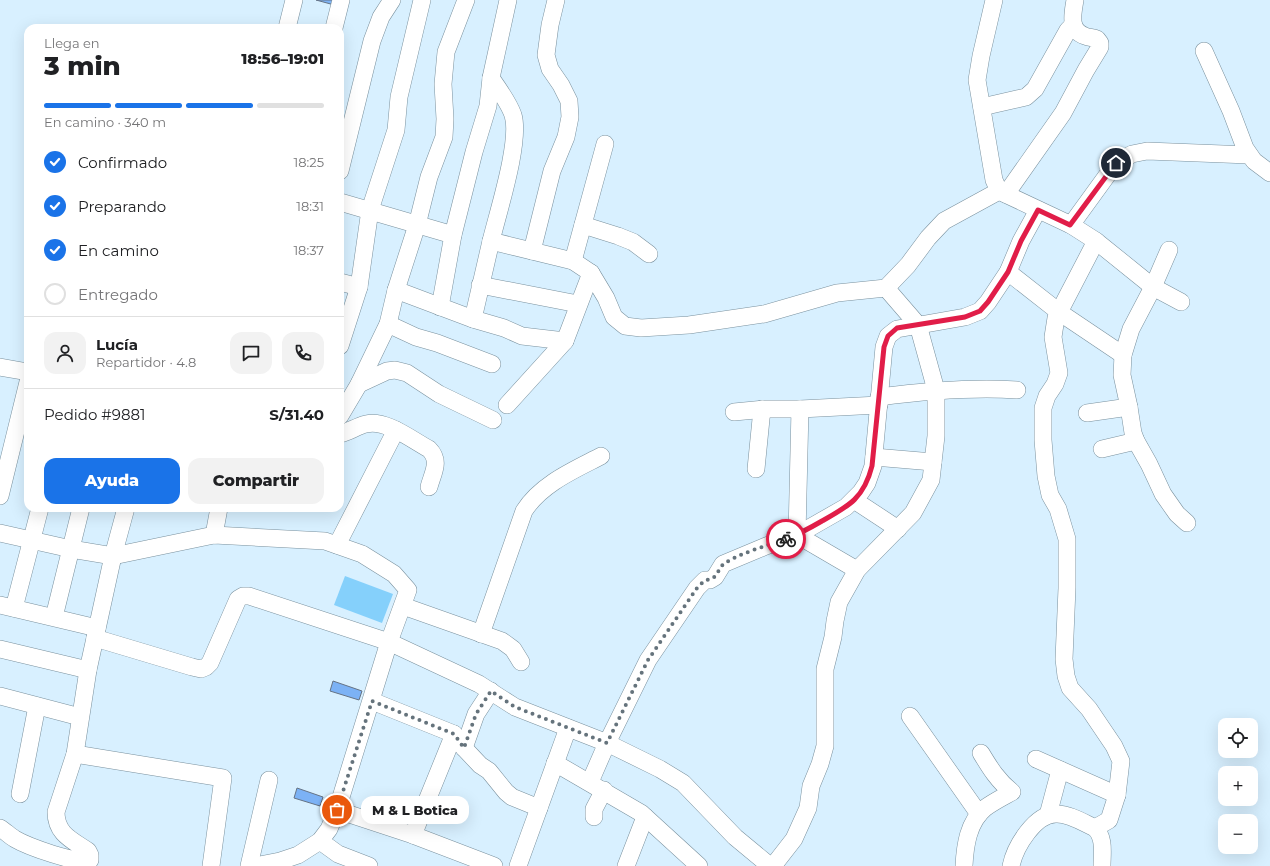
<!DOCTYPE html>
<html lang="es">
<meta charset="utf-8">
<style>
:root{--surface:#fff;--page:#f2f2f2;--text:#202124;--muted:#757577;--line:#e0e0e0;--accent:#1a73e8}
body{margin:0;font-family:Montserrat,sans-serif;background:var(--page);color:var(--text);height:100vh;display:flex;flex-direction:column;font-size:15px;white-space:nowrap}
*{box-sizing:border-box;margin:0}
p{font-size:13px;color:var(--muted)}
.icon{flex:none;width:22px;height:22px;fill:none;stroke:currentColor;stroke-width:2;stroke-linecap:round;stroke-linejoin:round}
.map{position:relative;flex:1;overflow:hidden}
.sheet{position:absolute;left:24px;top:24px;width:320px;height:488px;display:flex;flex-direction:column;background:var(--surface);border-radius:12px;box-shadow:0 4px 16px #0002}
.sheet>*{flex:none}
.buttons{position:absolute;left:1218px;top:718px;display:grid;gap:8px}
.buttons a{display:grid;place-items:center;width:40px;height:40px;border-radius:8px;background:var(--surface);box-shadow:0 4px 16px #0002;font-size:20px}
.pin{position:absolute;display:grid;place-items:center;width:34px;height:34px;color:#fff;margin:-17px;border:2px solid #fff;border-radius:50%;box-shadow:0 1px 4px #0007}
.courier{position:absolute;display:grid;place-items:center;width:40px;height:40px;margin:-20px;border:3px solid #e11d48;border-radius:50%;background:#fff;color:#222;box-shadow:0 1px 5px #0007}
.bubble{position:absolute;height:28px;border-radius:12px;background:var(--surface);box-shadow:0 4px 16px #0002;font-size:13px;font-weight:800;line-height:28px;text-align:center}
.overview em{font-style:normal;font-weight:800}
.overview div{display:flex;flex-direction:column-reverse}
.overview{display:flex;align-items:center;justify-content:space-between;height:68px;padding:0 20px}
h1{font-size:26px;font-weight:800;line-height:30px}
.bar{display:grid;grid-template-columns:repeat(4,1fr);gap:6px 4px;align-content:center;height:48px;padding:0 20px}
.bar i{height:5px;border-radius:3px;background:var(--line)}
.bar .active{background:var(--accent)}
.bar p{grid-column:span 4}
.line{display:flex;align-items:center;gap:10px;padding:0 20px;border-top:1px solid var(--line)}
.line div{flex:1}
.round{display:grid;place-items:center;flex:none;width:42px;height:42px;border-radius:12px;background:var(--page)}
ol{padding:0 20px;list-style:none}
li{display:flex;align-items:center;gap:12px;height:44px}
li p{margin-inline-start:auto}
li .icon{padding:4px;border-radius:50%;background:var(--accent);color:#fff;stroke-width:4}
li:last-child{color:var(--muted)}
li i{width:22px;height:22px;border:2px solid var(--line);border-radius:50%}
.action{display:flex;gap:8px;margin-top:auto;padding:8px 20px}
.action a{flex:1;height:46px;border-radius:12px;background:var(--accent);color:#fff;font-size:16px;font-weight:800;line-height:46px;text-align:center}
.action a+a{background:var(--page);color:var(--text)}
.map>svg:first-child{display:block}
.green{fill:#85d0fb}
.building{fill:#7cb2f5;stroke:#657385}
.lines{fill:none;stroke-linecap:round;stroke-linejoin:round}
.minor-casing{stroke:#7a919e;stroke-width:18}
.minor{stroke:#fff;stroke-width:17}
.done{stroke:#65737c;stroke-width:4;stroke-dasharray:0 7.2}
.route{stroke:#e11d48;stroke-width:5}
</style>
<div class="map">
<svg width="1270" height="866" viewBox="0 0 1270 866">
<rect width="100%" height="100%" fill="#d8f0ff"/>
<path class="green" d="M345,576L393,594L382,623L334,605Z"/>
<g class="building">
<path d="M316,0H340L338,6Z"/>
<path d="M333,681L362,691L359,700L330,691Z"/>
<path d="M297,788L323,797L320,806L294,798Z"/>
<path d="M396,805L405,808L401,825L391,823Z"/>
</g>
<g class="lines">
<defs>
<g id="minor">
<path d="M508,0L491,78C498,88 509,103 513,115C521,141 498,212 491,241L573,261L591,273L606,298L614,317L625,326L641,328L689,325L764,314L837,293L886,288L908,265L928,238L944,221L999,191L994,180L977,80L981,56L994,0"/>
<path d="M287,28L294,0"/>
<path d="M334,28L341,0"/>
<path d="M1204,51L1231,111L1245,148L1254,161L1270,173"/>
<path d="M982,107L1026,97L1035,89L1068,30L1073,25"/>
<path d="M340,171L372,41L381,17L392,0"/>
<path d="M999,191L1071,225L1096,241L1153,287L1181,302"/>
<path d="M1006,194L1063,113L1086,70L1100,47V43L1097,39C1093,37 1089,38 1085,36C1068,30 1073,13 1075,0"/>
<path d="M340,202L453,235"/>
<path d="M583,225L618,236L633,242L649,254"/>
<path d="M1071,225L1116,163L1132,154L1147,151L1249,155"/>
<path d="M1169,250L1153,287L1131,329L1123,355L1122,375L1129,407L1133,433L1136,441L1149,464L1163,494L1177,514L1187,523"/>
<path d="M532,251L552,171L566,137L570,117L569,101L561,85L550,69L546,55L550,25L556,0"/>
<path d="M573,261L605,144"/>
<path d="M1008,272L1059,312L1123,355"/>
<path d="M340,282L359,287"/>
<path d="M480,285L578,304"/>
<path d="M396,290L473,319L504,328L522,336L565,341"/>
<path d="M440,307L453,235L474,152L488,106L491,78"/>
<path d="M473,319L491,241"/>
<path d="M388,324L416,337L437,343L492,364"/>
<path d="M340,346L359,287L370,210L396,130L399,97L422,0"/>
<path d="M0,367L28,372"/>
<path d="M359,384L387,371L395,370L407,373L439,394L493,420"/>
<path d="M879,397C925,391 971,387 1017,390"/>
<path d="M507,405L565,341L591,273"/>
<path d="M734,412L765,409H800L879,405"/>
<path d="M1087,413L1129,407"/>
<path d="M340,416L359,384L388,324L396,290L417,225L429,177L444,137L445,119L443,84L446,52L466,0"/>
<path d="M340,434C349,432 357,426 366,424C386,419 412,440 429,449C441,461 433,472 429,487"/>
<path d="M1102,449L1136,441"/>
<path d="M874,457L933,462"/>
<path d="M756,469L762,409"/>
<path d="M0,496L28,382"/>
<path d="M854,500L898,529"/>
<path d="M0,533L71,549L113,556L214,535L325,541L362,554L394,574L408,590L389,642L337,810L329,829L320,841L298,855L280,861L255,866"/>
<path d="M214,535L219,508"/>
<path d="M797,535L800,409"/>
<path d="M797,535L857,570"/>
<path d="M337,545L396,430"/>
<path d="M0,605L97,628"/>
<path d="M403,606L502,641L513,649L521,662"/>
<path d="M14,608L40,508"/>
<path d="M54,617L81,508"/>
<path d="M481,634L524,511C541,484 574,470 601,456"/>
<path d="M95,638L192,667L201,669L206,667L210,663L238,599L243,596H249L389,642L479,684L515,707L607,743L660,769L683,783L735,837L770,866"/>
<path d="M0,649L88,670"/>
<path d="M0,696L80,717"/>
<path d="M372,701L454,734L413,835"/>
<path d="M910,716L979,814"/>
<path d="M454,734L464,748L480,765L489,771L506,792L512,797L539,808"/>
<path d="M464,748L476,714L491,691"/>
<path d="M75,754L223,778L211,866"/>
<path d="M1036,759L1117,795"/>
<path d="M555,763L641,813L699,866"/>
<path d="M590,782L607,743L648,660L697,588L705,580H710L715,577L723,564L766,546L797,535L846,507L861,492L867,483L873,466L884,347L888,336L897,329L965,317L980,311L988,302L1008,272L1021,241L1038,210"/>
<path d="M20,794L37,706"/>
<path d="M337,810L413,835L494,866"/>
<path d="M1048,815L1060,770"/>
<path d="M594,817V809L604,790"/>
<path d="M0,828C5,831 10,836 15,839C27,846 78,865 90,860V855L88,851C72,840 56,834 56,812L75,754L88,670L113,556L126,508"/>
<path d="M1095,828L1109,820L1117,795L1121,761L1114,746L1089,709L1070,688L1066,676L1064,659L1067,588V539L1058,509L1050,495L1046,476L1043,440V408L1047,396L1055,384L1059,373L1053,337L1056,318L1096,241"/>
<path d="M320,841L338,854L369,866"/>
<path d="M249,866L269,780"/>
<path d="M518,866L568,728"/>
<path d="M626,866L645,817"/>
<path d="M773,866L794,839L808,808L811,786L820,764L825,746V669L833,637L835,621L839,602L857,570L913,513L931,480L936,436V390L918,325L886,288"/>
<path d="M964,866C965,846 968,822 985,808C993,802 1003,797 1012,792C998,781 990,768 981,753"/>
<path d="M1011,866C1015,847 1035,813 1057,814C1070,814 1084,823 1095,828C1105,838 1102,853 1102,866"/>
</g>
</defs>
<use href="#minor" class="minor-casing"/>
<use href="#minor" class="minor"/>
</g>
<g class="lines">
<path class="done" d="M337,810L372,701L454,734L464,748L476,714L491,691L515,707L607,743L648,660L697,588L705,580C720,579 716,569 725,563C741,553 768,545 786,539"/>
<path class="route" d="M786,539C799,534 810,528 822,521C849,506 864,498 872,466L884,347L888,336L897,328L965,317L980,311L988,302L1008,272L1021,241L1038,210L1070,225L1116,163"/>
</g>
</svg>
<div class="buttons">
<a><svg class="icon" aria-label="locate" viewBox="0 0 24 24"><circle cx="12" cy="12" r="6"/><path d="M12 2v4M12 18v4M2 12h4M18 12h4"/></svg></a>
<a>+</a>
<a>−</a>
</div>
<div class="pin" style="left:337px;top:810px;background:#ea580c"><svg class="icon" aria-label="bag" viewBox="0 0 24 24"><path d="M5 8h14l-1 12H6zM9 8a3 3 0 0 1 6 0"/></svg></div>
<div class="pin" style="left:1116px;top:163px;background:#1f2937"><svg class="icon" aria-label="home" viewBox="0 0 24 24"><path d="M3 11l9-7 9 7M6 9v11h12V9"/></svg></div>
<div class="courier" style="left:786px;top:539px"><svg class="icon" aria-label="bike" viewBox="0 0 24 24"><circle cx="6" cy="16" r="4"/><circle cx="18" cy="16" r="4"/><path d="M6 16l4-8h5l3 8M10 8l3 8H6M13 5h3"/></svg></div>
<div class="bubble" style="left:361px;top:796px;width:108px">M &amp; L Botica</div>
<section class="sheet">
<div class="overview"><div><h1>3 min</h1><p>Llega en</p></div><em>18:56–19:01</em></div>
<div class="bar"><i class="active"></i><i class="active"></i><i class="active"></i><i></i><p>En camino · 340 m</p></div>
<ol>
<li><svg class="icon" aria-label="check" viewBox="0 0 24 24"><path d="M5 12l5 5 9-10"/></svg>Confirmado<p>18:25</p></li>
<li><svg class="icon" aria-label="check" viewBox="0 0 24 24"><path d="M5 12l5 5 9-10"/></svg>Preparando<p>18:31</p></li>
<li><svg class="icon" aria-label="check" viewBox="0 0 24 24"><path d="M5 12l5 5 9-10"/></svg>En camino<p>18:37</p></li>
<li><i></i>Entregado</li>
</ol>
<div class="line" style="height:72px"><a class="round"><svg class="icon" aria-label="person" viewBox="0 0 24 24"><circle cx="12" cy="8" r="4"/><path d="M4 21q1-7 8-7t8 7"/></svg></a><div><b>Lucía</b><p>Repartidor · 4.8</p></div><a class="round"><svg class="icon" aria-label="chat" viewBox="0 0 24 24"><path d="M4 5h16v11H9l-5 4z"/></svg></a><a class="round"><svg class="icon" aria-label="phone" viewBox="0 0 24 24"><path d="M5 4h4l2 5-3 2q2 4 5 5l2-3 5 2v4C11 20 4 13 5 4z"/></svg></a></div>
<div class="line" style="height:52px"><div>Pedido #9881</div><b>S/31.40</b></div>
<div class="action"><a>Ayuda</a><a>Compartir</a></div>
</section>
</div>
